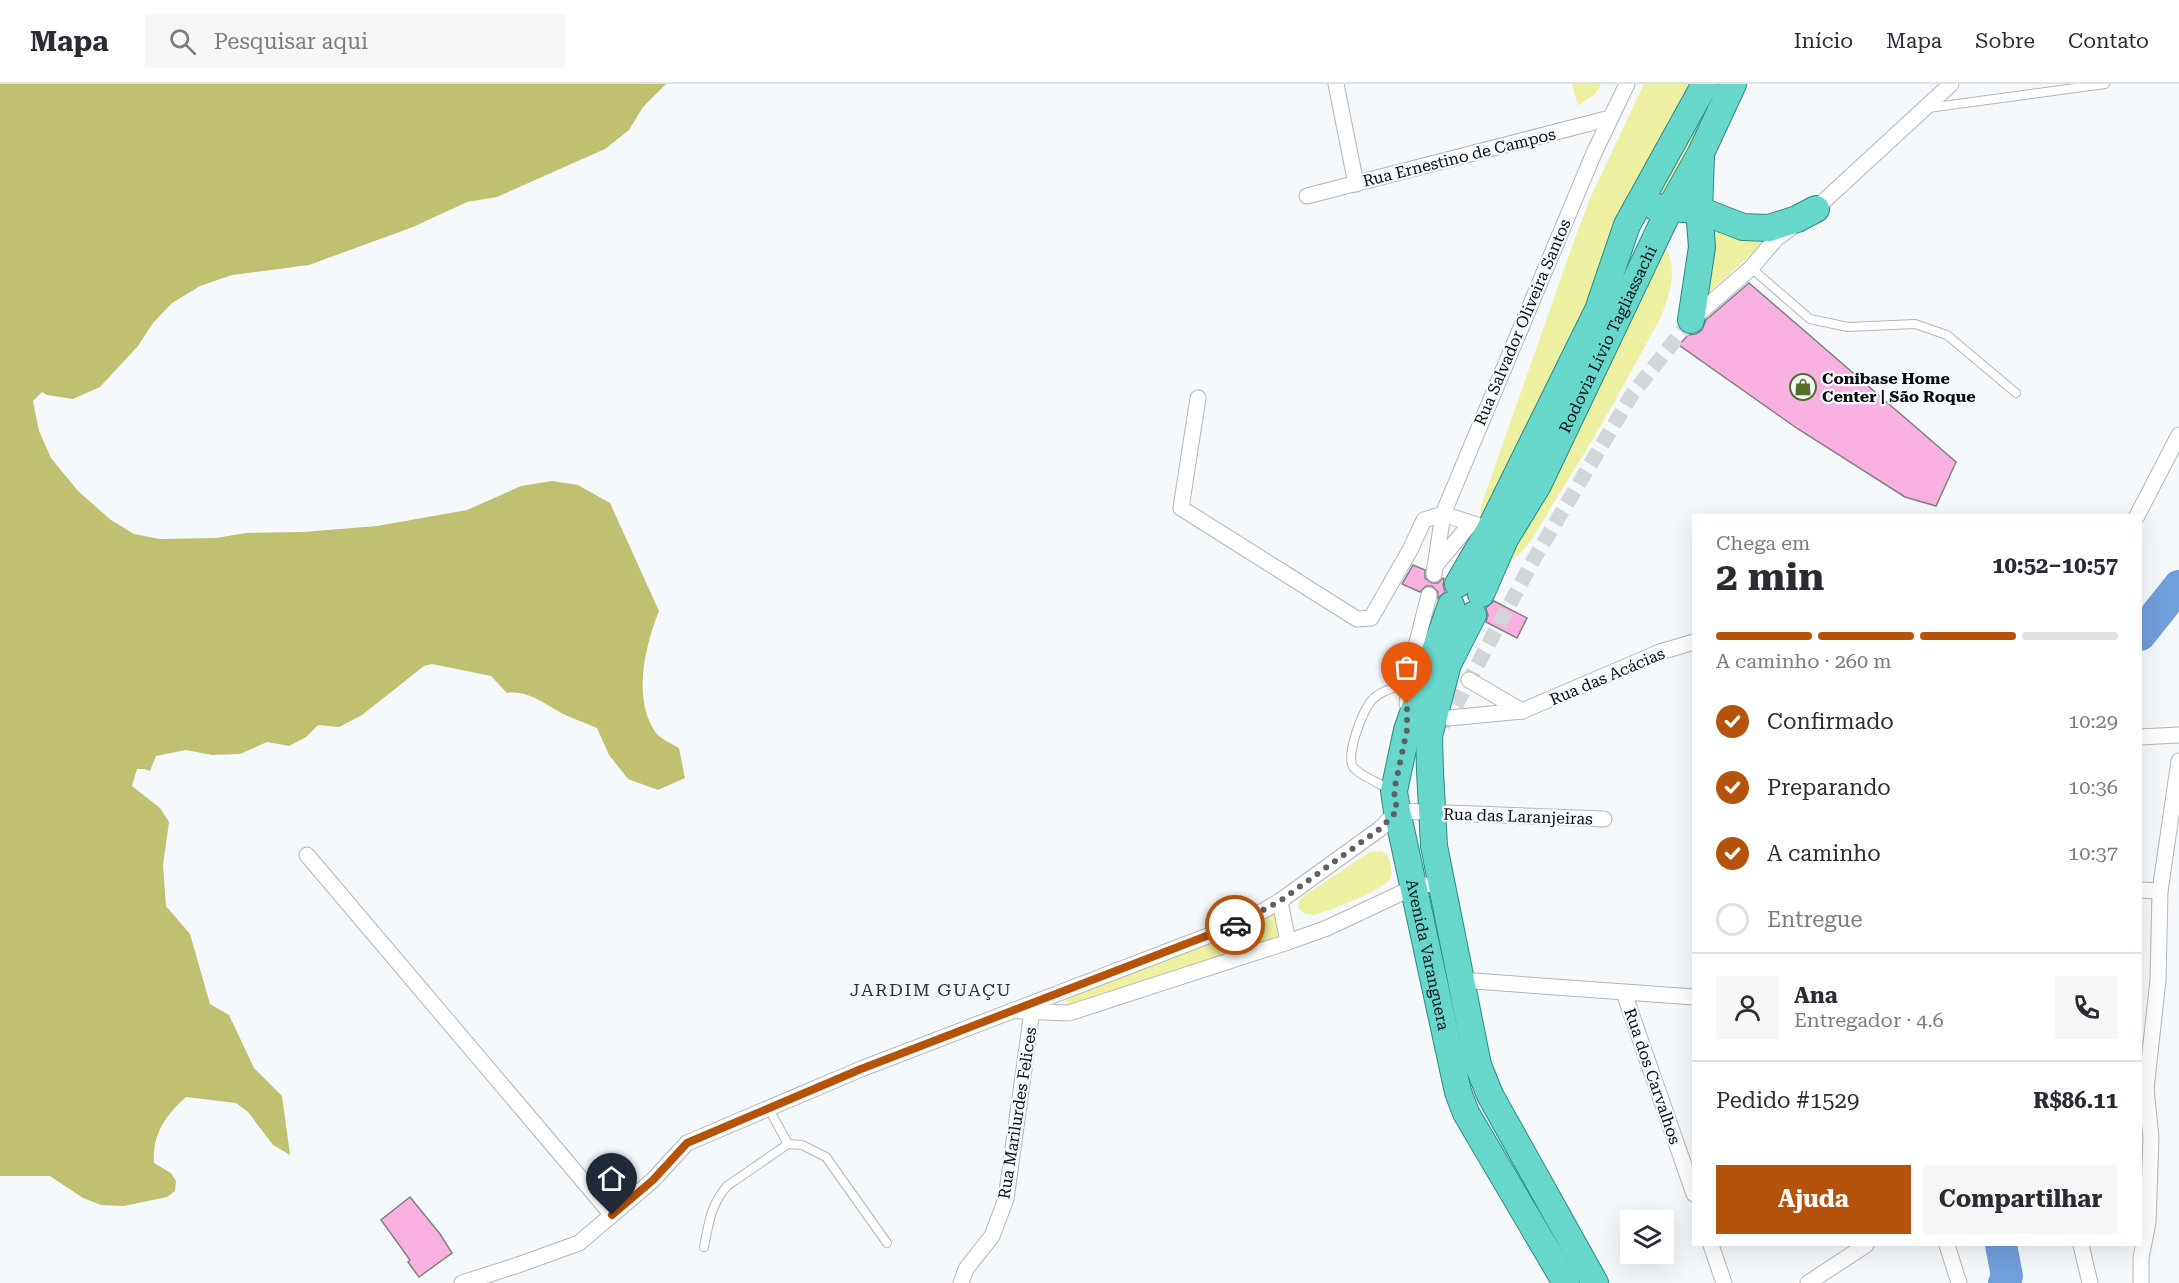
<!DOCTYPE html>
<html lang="pt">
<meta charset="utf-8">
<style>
:root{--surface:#fff;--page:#f7f7f7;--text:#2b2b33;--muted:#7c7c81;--line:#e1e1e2;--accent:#b45309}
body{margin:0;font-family:"Roboto Serif",serif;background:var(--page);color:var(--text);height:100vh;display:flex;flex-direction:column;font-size:22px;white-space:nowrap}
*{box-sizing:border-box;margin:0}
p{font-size:20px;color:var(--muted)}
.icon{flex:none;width:33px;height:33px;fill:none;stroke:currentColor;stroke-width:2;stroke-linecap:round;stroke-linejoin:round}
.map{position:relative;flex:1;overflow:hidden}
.panel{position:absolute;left:1692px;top:430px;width:450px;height:732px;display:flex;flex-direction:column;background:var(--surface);border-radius:0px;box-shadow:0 6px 24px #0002}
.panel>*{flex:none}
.controls{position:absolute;left:1620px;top:1126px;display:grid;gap:12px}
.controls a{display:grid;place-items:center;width:54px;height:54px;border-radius:0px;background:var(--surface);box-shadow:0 6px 24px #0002;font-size:30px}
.pin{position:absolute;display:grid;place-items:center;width:51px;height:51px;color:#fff;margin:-62px -26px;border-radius:50% 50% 50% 0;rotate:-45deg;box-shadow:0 0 6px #0007}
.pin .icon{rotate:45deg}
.courier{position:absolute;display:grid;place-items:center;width:60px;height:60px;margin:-30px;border:4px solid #b45309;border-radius:50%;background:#fff;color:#222;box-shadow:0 2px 8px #0007}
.head em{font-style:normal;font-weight:700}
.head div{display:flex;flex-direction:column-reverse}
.head{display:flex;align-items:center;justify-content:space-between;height:102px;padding:0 24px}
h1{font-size:39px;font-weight:700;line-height:45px}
.bar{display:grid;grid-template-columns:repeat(4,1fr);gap:9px 6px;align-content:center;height:72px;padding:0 24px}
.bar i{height:8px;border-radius:4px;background:var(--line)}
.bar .current{background:var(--accent)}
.bar p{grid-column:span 4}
.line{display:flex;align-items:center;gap:15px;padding:0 24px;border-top:2px solid var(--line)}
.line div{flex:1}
.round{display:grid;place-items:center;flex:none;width:63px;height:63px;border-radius:0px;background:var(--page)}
ol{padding:0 24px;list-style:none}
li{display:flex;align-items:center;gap:18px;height:66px}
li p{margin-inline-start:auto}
li .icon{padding:6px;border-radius:50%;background:var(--accent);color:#fff;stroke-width:4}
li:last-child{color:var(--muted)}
li i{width:33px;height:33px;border:3px solid var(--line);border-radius:50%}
.cta{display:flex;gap:12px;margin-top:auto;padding:12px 24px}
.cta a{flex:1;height:69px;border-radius:0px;background:var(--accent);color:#fff;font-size:24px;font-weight:700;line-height:69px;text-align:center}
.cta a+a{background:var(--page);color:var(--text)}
header{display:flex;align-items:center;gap:36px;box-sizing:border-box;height:84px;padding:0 30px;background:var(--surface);border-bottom:2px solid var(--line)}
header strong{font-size:28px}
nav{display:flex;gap:33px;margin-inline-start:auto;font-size:21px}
.search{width:420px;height:54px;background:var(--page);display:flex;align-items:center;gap:15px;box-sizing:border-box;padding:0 21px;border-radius:0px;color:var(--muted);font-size:22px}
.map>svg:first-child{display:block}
.green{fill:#edf0a1}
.forest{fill:#bfc171}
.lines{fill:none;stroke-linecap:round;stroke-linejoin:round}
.river{stroke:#719edc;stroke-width:32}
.building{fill:#f9b1e2;stroke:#848082;stroke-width:1.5}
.minor-tunnel{stroke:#d2d6d8;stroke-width:15;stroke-dasharray:15 8;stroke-linecap:butt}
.service-casing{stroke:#b3b6ba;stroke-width:10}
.minor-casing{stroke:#b3b6ba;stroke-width:17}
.trunk-casing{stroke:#2e8a82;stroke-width:28}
.service{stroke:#fff;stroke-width:8}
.minor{stroke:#fff;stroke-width:15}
.trunk{stroke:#67d7cc;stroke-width:26}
.done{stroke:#5e6062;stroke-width:6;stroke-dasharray:0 10.8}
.route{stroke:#b45309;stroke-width:8}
.labels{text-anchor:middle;stroke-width:4.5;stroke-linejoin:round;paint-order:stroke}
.street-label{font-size:16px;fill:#0c0d0f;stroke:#f5f9fc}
.poi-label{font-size:16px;font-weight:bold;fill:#0c0d0f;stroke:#f5f9fc;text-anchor:start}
.neighbourhood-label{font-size:18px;letter-spacing:1.5px;fill:#303235;stroke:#f5f9fc}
</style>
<header>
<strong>Mapa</strong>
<div class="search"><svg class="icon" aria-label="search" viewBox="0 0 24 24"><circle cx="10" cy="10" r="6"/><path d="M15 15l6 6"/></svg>Pesquisar aqui</div>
<nav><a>Início</a><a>Mapa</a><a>Sobre</a><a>Contato</a></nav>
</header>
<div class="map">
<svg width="2179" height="1199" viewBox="0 0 2179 1199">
<rect width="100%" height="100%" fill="#f5f9fc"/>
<g class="green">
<path d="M1572,0H1601L1596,9L1578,22Z"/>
<path d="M1644,0H1694L1496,425L1483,434L1480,431L1481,422L1575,154L1592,110Z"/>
<path d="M1713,0H1722L1675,112H1657Z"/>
<path d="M1711,143L1771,152L1703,214Z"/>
<path d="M1664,161C1679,183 1670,210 1661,233C1627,296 1592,359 1553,420C1542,438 1529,467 1509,477L1557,369Z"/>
<path d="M1381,767L1387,770C1390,776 1393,786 1391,793C1385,807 1331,825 1315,831L1305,830L1299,824V817L1305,811L1370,768Z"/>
<path d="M1275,829L1281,852L1072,920H1068L1066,916L1069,912L1239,849Z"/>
</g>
<path class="forest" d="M0,0H666L643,23L629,46L605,65L497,113L467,118L413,143L309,181L232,191L200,202L172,219L153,239L138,262L100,303L73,315L47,311L42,308L33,317L39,347L51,374L78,407L111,436L134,450L160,455L216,454L246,449L303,448L377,442L467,426L521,402L552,397L578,401L610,419L659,527C645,562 632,615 656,649C661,655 672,660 679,664L685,694L658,706L628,695L609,671L597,644C588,640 579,637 570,633C549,624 530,605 507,609L491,592L432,580L424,582L362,631L339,643L318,641L306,653L289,662L267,658L240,670L212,671L186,666L156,672L150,687L145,685H137L132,702L160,724L169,738L163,781L166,822L190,850L210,920L229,931L254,984L282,1012L290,1071L273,1061L248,1028L236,1019L186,1013C166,1031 152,1050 154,1079L171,1089L176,1097L175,1107L167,1113L124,1122L101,1121L83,1114L50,1092H0Z"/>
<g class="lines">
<g class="river">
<path d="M2140,551L2179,502"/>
<path d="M2001,1161L2007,1192L2004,1199"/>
</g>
</g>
<g class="building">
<path d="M1749,199L1956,378L1936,422L1905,413L1798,345L1679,261L1688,251L1696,250L1702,246L1706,236Z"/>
<path d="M1413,481L1425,486V494L1432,499H1438L1443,494L1444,495L1443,501L1445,508L1438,514V508L1432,502H1426L1420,508L1402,500Z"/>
<path d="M1494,517L1527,534L1517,554L1486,538L1488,531L1486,524Z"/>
<path d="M410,1113L440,1150L452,1169L419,1193L408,1178L410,1176L381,1136Z"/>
</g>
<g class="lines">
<path class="minor-tunnel" d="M1443,640L1449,634L1535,473L1633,309L1691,236"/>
<defs>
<g id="service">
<path d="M1928,24L2105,0"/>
<path d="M1751,184L1810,235L1848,243L1915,240L1947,251L2016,309"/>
<path d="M1390,705C1380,700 1361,692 1354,684C1344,674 1363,625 1372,616C1381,606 1398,603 1410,598"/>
<path d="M788,1060L802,1061L826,1073L887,1159"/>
<path d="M704,1163C709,1139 710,1122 727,1102L788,1060L769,1025"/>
</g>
<g id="minor">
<path d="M1336,0L1356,100"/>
<path d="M1307,112L1610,34"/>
<path d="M1811,129L1951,0"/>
<path d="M1691,236L1751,184L1776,155L1792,143"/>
<path d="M1198,314L1181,424L1357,535L1371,534L1410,466L1424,436L1443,430"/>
<path d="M1443,430L1480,442"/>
<path d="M2137,432L2179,351"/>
<path d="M1435,482L1471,439"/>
<path d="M1434,490L1443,430L1594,69L1627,0"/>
<path d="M1469,596L1522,627"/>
<path d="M1407,620L1412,578L1429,511"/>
<path d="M1449,634L1522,627L1660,568L1694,558"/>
<path d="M2140,653L2179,651"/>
<path d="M307,771L612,1131"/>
<path d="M2140,806L2160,807"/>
<path d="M1280,817L1288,858"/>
<path d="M1460,896L1694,913"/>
<path d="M1624,909L1694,1110"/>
<path d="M1020,927L1069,929L1288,858L1327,844L1412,804L1441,798"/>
<path d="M2140,1008L2146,1005L2158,896L2160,807L2179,677"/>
<path d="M1711,1161L1724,1199"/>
<path d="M1947,1161L1959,1199"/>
<path d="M2081,1161L2090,1199"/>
<path d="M462,1199L518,1181L579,1159L653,1096L687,1059L861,985L1244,838L1280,817L1381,744L1397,727L1604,735"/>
<path d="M961,1199L966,1185L992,1152L1006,1115L1033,920"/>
<path d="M1808,1199L1866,1161"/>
<path d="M2141,1199V1174L2148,1138L2151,1054L2146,1005"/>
</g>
<g id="trunk">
<path d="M1655,123L1699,126L1743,143L1769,144L1797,135L1816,125"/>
<path d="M1691,236L1702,163L1699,126L1701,73"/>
<path d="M1458,500L1490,445L1598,226L1627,141L1705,0"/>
<path id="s1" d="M1481,510L1505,455L1538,401L1670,124L1701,69L1733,0"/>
<path id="s2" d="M1451,521L1407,646L1394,707L1397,727L1458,1008L1466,1029L1566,1199"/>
<path d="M1473,531L1448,580L1429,652L1430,687L1434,762L1478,981L1490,1011L1595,1199"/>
</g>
</defs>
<use href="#service" class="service-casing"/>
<use href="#minor" class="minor-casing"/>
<use href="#trunk" class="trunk-casing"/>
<use href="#service" class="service"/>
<use href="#minor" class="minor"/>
<use href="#trunk" class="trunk"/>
</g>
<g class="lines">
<path class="done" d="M1235,841L1280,817L1381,744L1397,727L1394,707L1407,646V620"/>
<path class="route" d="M612,1131L653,1096L687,1059L861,985L1235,841"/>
</g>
<defs>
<symbol id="shop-ring" viewBox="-11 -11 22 22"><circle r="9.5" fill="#f5f9fc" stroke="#517026" stroke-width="1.5"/><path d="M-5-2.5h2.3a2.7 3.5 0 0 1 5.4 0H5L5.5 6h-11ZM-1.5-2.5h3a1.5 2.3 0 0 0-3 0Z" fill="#517026"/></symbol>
</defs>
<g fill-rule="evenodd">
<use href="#shop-ring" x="1788" y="288" width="30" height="30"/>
</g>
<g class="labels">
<g class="street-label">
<text transform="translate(1459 73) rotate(-14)" y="6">Rua Ernestino de Campos</text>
<text transform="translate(1522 238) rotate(-67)" y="6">Rua Salvador Oliveira Santos</text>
<text dy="6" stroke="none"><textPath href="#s1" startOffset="285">Rodovia Lívio Tagliassachi</textPath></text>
<text transform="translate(1607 592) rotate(-23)" y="6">Rua das Acácias</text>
<text transform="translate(1518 732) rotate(2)" y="6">Rua das Laranjeiras</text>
<text dy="6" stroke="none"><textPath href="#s2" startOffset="362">Avenida Varanguera</textPath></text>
<text transform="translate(1653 992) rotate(71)" y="6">Rua dos Carvalhos</text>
<text transform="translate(1017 1029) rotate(-81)" y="6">Rua Marilurdes Felices</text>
</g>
<g class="poi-label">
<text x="1822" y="300">Conibase Home<tspan x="1822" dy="18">Center | São Roque</tspan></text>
</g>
<g class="neighbourhood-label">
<text x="931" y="912">JARDIM GUAÇU</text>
</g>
</g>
</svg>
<div class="controls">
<a><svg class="icon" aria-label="layers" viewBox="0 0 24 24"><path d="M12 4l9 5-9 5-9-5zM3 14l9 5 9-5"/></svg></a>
</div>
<div class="pin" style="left:1407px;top:620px;background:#ea580c"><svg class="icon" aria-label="bag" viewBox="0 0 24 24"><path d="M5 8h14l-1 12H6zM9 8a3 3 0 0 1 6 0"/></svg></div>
<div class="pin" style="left:612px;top:1131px;background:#1f2937"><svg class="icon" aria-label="home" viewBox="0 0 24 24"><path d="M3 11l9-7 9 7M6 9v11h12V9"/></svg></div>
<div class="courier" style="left:1235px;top:841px"><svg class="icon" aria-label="car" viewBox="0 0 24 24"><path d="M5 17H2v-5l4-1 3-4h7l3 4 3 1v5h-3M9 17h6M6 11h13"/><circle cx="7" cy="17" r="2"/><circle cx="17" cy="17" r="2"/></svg></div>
<section class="panel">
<div class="head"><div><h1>2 min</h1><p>Chega em</p></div><em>10:52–10:57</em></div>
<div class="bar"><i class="current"></i><i class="current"></i><i class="current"></i><i></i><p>A caminho · 260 m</p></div>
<ol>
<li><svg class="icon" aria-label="check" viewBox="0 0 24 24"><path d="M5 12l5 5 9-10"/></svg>Confirmado<p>10:29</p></li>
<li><svg class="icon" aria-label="check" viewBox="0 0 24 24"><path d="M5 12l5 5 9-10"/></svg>Preparando<p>10:36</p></li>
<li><svg class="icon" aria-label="check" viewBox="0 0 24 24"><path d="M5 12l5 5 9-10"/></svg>A caminho<p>10:37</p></li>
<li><i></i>Entregue</li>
</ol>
<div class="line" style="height:108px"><a class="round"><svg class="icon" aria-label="person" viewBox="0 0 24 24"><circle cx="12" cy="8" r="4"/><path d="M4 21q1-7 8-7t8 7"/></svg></a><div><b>Ana</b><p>Entregador · 4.6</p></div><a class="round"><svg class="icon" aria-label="phone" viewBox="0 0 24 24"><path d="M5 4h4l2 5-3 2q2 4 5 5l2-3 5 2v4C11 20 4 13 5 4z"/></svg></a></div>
<div class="line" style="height:78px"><div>Pedido #1529</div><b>R$86.11</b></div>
<div class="cta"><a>Ajuda</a><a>Compartilhar</a></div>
</section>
</div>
